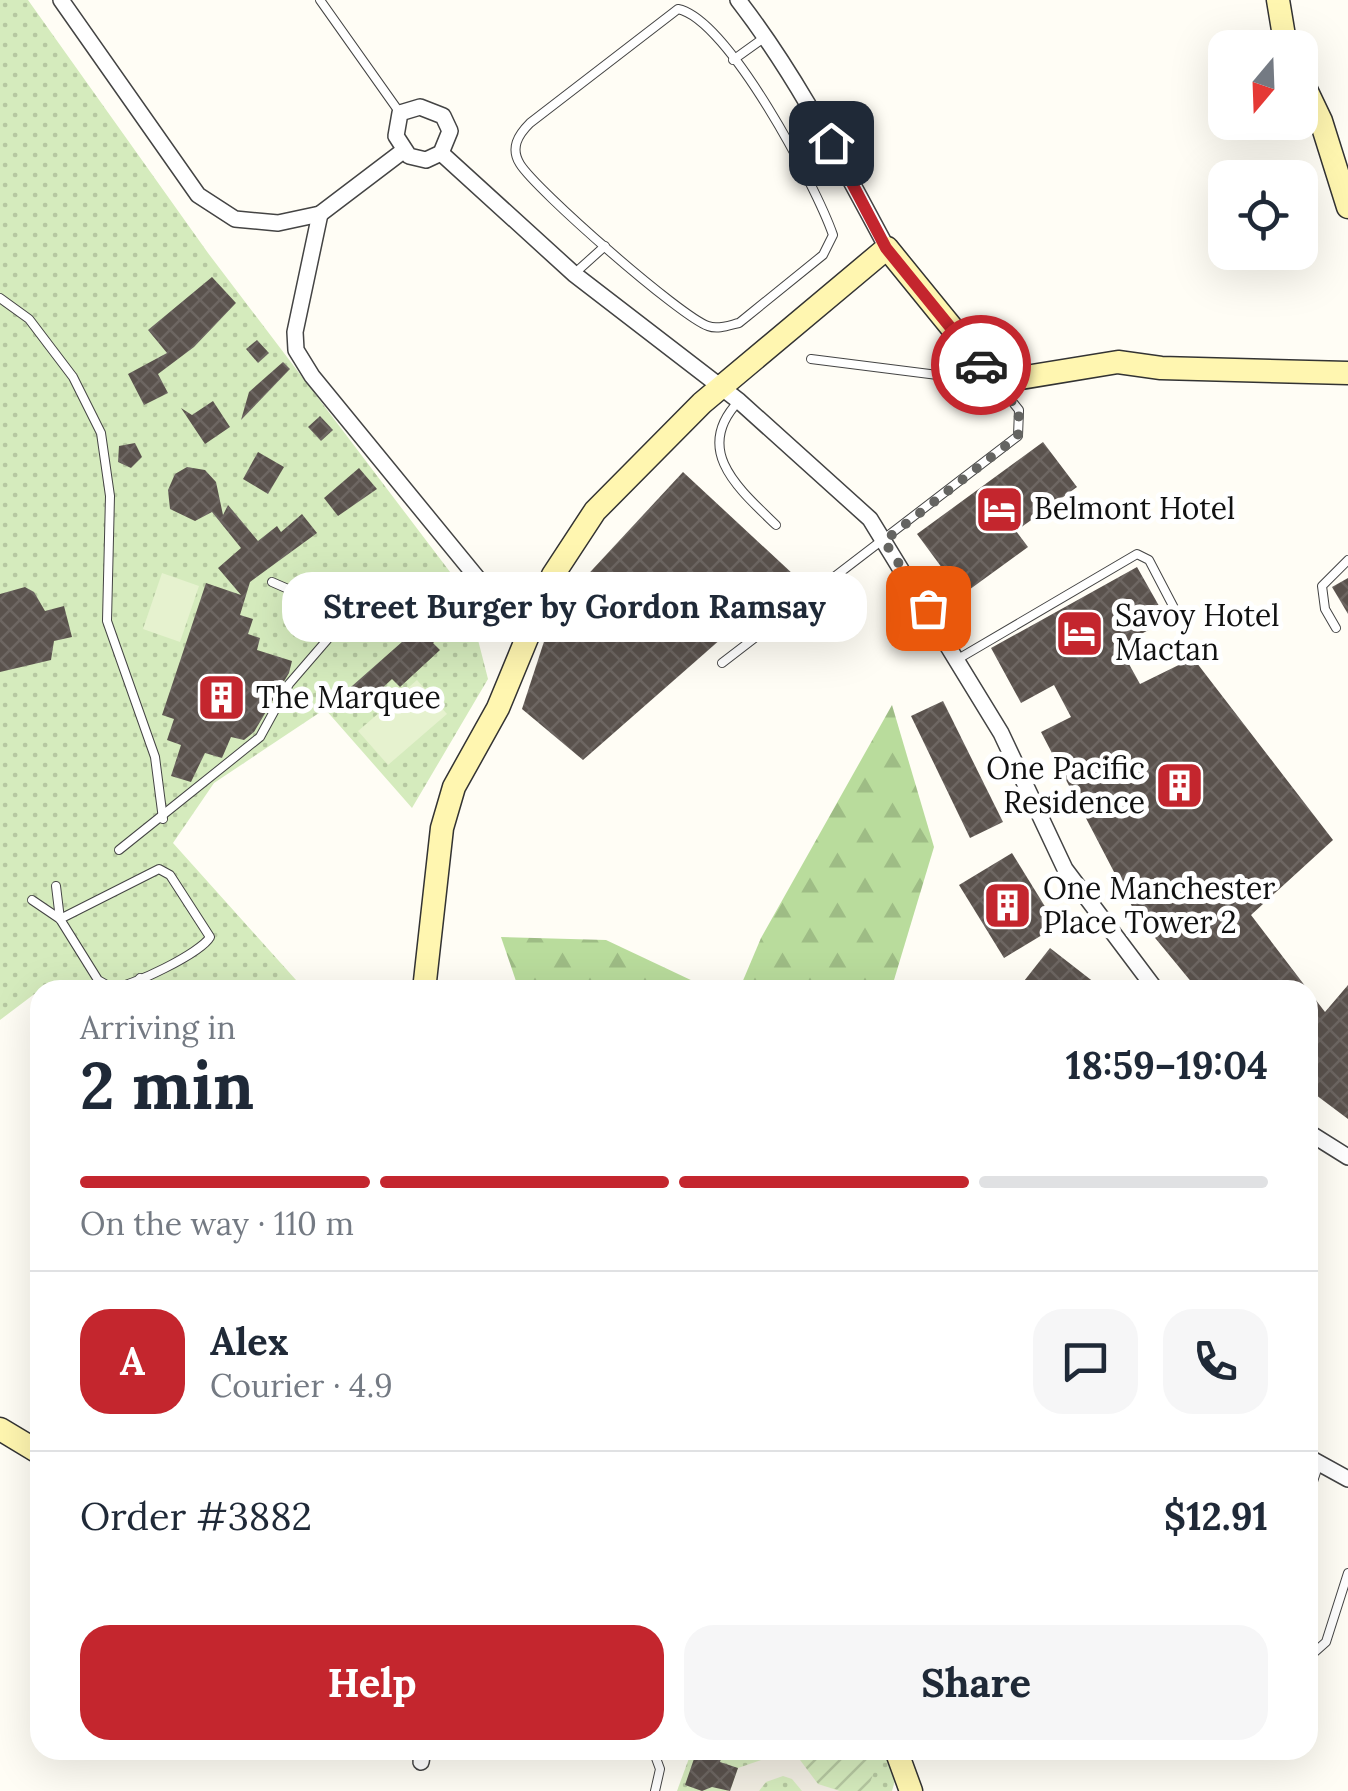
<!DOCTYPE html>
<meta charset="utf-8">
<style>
:root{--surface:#fff;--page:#f6f6f7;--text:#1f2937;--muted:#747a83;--line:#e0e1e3;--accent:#c4262e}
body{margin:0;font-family:Lora,serif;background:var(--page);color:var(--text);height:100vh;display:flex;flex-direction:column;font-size:38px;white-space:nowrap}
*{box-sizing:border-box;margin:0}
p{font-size:32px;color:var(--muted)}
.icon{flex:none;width:55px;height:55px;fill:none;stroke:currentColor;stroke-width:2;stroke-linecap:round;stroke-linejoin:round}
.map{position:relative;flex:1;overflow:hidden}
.sheet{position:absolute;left:30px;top:980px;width:1288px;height:780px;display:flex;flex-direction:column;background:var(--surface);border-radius:30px;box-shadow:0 10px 40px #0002}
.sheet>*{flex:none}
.needle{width:65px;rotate:199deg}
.fabs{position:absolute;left:1208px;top:30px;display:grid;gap:20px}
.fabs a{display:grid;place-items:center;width:110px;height:110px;border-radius:20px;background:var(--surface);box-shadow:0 10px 40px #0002;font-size:50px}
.pin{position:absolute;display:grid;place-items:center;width:85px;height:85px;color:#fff;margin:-42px;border-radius:20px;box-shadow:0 5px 15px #0006}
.courier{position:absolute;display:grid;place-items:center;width:100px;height:100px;margin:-50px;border:8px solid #c4262e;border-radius:50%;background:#fff;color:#222;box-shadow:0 2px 12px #0007}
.bubble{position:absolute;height:70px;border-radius:30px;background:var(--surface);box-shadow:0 10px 40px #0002;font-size:32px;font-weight:700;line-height:70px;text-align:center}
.head em{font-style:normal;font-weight:700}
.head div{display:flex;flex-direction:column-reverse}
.head{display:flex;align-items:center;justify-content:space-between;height:170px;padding:0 50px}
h1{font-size:65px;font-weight:700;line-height:75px}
.bar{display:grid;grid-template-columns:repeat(4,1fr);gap:15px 10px;align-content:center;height:120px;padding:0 50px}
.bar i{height:12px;border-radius:8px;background:var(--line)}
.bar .selected{background:var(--accent)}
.bar p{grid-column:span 4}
.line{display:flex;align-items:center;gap:25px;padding:0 50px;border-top:2px solid var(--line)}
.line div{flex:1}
.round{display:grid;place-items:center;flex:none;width:105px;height:105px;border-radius:30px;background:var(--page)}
.primary-button{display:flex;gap:20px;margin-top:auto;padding:20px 50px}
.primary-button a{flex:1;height:115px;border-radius:30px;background:var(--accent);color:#fff;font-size:40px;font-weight:700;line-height:115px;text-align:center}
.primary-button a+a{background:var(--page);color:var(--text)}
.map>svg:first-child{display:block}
.forest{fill:url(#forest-firs)}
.park{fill:url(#park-dots)}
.garden{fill:url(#garden-furrows)}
.pitch{fill:#e6f2cf}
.plaza{fill:#f1ede2}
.building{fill:url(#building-cross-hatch)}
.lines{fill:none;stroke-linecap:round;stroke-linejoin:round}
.lane-casing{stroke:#444;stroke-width:10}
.street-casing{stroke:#444;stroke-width:18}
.secondary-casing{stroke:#333;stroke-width:25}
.lane{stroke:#fff;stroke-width:8}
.street{stroke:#fff;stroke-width:15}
.secondary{stroke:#fff6b0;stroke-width:22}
.done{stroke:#646461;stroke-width:10;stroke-dasharray:0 18}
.route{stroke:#c4262e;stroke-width:12}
.labels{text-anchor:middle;stroke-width:10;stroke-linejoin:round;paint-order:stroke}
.poi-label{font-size:30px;fill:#111;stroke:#fff;text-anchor:start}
</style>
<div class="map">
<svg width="1348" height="1791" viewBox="0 0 1348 1791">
<defs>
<pattern id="forest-firs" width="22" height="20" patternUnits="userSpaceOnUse" patternTransform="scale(2.5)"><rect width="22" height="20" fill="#b9dc9c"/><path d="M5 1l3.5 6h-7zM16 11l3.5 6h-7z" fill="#9ebc85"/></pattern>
<pattern id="park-dots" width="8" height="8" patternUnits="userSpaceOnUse" patternTransform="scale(2.5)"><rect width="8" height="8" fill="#d5ebbd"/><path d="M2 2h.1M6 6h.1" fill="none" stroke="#b6c8a1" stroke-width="1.8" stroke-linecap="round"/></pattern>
<pattern id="garden-furrows" width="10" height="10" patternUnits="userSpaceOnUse" patternTransform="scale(2.5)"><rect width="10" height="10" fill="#d5ebbd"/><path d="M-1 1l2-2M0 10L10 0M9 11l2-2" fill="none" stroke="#b6c8a1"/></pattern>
<pattern id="building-cross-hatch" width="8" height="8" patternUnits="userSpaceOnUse" patternTransform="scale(2.5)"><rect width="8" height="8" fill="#5a524d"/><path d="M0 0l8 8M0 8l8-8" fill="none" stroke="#6d6662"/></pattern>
</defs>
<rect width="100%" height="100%" fill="#fffdf5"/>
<g class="forest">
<path d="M892,705L934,847L891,990H739L761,938Z"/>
<path d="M501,937L606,940L712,990H519Z"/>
</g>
<g class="park">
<path d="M0,0H28L208,253L466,593L488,679L412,808L325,709L214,783L173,843L305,990L41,989L0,1020Z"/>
<path d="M692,1750H884L896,1777L892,1791H677Z"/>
</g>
<path class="garden" d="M745,1750H867L875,1769L867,1791C853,1791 828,1791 817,1783C796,1762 792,1742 756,1760Z"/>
<g class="pitch">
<path d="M162,573L199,586L180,642L143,629Z"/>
<path d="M417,680L447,714L388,765L358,731Z"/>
</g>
<path class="plaza" d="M781,1753L800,1760L818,1784L840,1791H802L792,1779L783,1776L766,1782L759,1791H730L738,1768Z"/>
<g class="building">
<path d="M212,277L236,303L194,347L158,374L168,393L144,405L128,374L167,353L148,330Z"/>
<path d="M257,340L269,353L258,363L246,349Z"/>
<path d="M283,362L290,369L241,420L249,392Z"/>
<path d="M213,401L230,427L205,444L181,408L192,415Z"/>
<path d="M320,416L333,430L321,441L308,427Z"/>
<path d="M1043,442L1077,487L1016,531L1028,547L962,595L917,534Z"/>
<path d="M135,443L142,457L131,468L118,462L119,446Z"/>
<path d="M258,452L284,467L268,494L243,479Z"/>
<path d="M187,467L205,470L216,482L223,515L228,505L258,541L277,526L281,532L302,514L317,533L250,582L240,615L253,619L248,634L260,638L257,650L292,661L289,673L254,732L244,740L231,737L222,758L205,753L191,782L171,776L181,745L167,740L174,719L162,715L206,583L241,595L218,568L241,548L212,512L195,521L170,509L168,490L175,474Z"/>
<path d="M359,468L377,489L338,516L324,498Z"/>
<path d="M683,472L794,575L583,760L522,709L554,611Z"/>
<path d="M1137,567L1167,620L1119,646L1140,684L1193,658L1333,840L1251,915L1325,1012L1348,985V1119L1308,1089V990H1198L1137,916L1041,732L1071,717L1054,685L1021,703L991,648Z"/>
<path d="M1348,578V614L1332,587Z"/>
<path d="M25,587L34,592L45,611L64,606L72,637L54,641L51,660L0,672V594Z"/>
<path d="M445,604L459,619L433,643L440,650L400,687L392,679L359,710L343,694Z"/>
<path d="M943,701L1003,822L970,838L911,716Z"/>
<path d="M1012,853L1057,926L1004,958L959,885Z"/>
<path d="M1050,948L1104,990H1017Z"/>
<path d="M697,1750L723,1753L720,1762L738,1768L730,1791L712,1787L702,1791L685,1785Z"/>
</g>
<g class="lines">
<defs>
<g id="lane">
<path d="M320,0L400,113"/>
<path d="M678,9C728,19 816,186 833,235L823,255L739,323C730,325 718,330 708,326C681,317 536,190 520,164C510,148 518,135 530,123Z"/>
<path d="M733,60L765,37"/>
<path d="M802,165L831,143"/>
<path d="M575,273L605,246"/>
<path d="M0,298L29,319L73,377L101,433L110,496L107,621L155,757L163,819"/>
<path d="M811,359L985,381"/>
<path d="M739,401C692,450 739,489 776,525"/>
<path d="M332,615L376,598L399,609"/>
<path d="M1336,628L1325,609L1322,586L1348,560"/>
<path d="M958,659L1137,554L1149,560L1184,627"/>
<path d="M722,663L1018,436L1019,410L998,384"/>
<path d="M119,850L260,737L289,684L327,640L333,621L327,606L272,582"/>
<path d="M56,886L60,919"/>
<path d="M32,900L60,919L98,980L112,988C131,987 201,953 210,937L170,875L159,869L60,919"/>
<path d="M140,978L150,990"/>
<path d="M1308,1497L1319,1463"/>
<path d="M1308,1658L1326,1642L1348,1573"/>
<path d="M653,1750L660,1769L655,1791"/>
</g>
<g id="street">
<path d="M61,0L198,195L235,219L278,223L320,214L403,151"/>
<path d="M738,0C797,76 841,163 887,248"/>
<path d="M420,107L443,116L450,131L441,153L426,160L409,156L396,136L400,113Z"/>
<path d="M441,153L574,274L739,401L870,519L1001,733L1065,869L1156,990"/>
<path d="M320,214L295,332L296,350L312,376L524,635"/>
<path d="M1308,1132L1348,1157"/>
<path d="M1308,1457L1348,1479"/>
<path d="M421,1762L423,1750"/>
</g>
<g id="secondary">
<path d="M1278,0L1286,48"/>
<path d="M1300,77L1321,121L1348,207"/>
<path d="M424,990L442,828L454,787L498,708L553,575L595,511L702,403L887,248L996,382L1118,362L1161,368L1348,373"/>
<path d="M0,1429L40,1453"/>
<path d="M896,1750L911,1791"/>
</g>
</defs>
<use href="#lane" class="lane-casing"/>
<use href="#street" class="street-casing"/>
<use href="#secondary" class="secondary-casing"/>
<use href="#lane" class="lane"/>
<use href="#street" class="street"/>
<use href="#secondary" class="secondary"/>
</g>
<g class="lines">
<path class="done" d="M928,608L884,541L1018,436L1019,410L981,365"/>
<path class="route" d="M831,143L886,248L981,365"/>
</g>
<defs>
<symbol id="hotel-square" viewBox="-11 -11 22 22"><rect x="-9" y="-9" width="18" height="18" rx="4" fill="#c4262e" stroke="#fff"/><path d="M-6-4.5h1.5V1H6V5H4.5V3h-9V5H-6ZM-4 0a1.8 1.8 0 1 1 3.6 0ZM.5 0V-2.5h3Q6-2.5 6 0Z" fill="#fff"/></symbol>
<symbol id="building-square" viewBox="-11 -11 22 22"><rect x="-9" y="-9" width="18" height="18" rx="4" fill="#c4262e" stroke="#fff"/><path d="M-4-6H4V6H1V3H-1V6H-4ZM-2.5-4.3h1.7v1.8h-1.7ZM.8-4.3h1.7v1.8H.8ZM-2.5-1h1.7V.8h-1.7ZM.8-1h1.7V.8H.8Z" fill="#fff"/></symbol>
</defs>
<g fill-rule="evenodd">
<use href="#hotel-square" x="972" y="482" width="55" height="55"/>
<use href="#hotel-square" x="1052" y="606" width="55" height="55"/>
<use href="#building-square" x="194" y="670" width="55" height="55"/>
<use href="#building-square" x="1152" y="758" width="55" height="55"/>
<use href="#building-square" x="980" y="878" width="55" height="55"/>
</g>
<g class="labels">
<g class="poi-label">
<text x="1034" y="519">Belmont Hotel</text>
<text x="1115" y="626">Savoy Hotel<tspan x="1115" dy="34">Mactan</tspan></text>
<text x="256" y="708">The Marquee</text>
<text x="1145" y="779" text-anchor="end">One Pacific<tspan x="1145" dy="34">Residence</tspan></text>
<text x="1043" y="899">One Manchester<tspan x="1043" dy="34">Place Tower 2</tspan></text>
</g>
</g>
</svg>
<div class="fabs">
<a><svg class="needle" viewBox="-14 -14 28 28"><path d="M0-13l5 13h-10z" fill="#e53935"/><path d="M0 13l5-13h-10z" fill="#747a83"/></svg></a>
<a><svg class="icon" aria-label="locate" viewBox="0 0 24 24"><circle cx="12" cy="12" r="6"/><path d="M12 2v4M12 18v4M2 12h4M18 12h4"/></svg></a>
</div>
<div class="pin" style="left:928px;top:608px;background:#ea580c"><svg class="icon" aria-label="bag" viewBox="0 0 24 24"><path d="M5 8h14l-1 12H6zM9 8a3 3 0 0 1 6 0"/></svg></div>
<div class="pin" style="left:831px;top:143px;background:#1f2937"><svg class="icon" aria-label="home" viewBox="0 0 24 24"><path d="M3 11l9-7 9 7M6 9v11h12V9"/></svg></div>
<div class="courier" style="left:981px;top:365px"><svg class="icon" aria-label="car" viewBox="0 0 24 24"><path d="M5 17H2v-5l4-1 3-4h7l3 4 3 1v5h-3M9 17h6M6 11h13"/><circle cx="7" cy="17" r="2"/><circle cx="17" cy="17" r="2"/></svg></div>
<div class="bubble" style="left:282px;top:572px;width:585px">Street Burger by Gordon Ramsay</div>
<section class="sheet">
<div class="head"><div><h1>2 min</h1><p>Arriving in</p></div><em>18:59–19:04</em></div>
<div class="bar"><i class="selected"></i><i class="selected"></i><i class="selected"></i><i></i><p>On the way · 110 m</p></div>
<div class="line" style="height:180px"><b class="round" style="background:var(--accent);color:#fff">A</b><div><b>Alex</b><p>Courier · 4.9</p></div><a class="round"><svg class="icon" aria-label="chat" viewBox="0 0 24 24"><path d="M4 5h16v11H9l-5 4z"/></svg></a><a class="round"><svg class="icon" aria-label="phone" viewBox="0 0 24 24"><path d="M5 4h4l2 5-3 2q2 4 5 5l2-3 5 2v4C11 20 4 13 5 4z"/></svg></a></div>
<div class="line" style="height:130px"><div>Order #3882</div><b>$12.91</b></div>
<div class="primary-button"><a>Help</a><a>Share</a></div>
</section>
</div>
